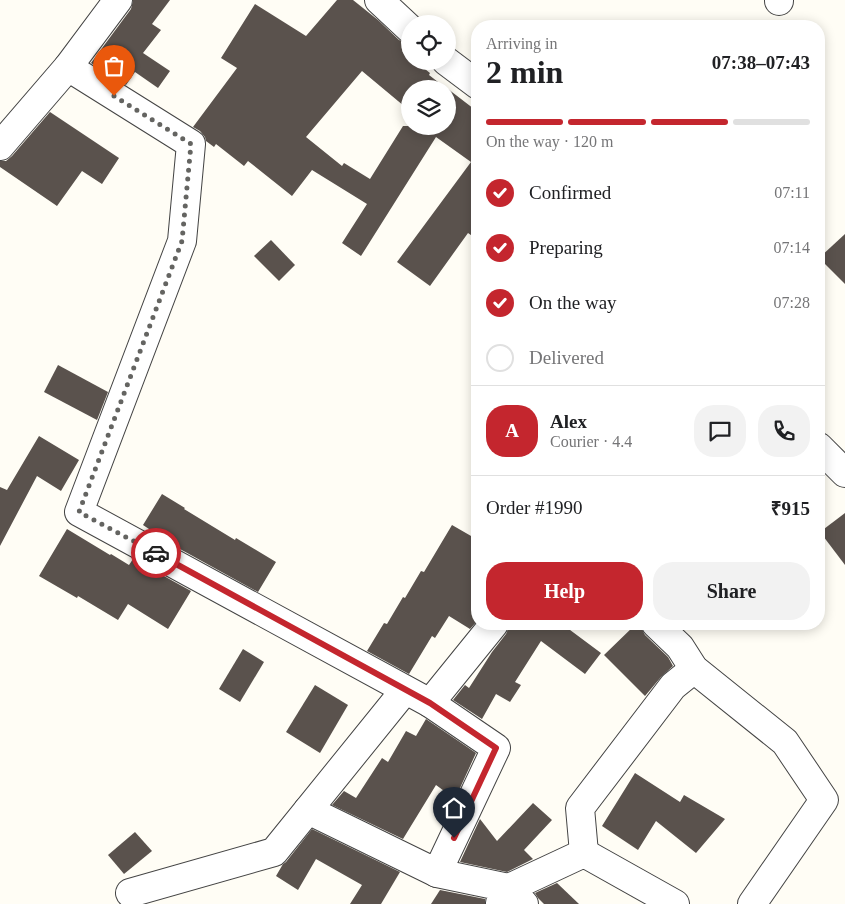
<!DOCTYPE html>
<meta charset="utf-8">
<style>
:root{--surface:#fff;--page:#f2f2f2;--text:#202124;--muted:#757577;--line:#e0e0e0;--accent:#c4262e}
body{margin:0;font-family:"Times New Roman",serif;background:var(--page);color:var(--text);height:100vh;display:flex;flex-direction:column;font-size:19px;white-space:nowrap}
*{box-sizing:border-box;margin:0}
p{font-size:16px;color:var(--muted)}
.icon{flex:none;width:28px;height:28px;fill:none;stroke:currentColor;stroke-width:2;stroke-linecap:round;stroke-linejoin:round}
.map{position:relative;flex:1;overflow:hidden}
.details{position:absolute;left:471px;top:20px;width:354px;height:610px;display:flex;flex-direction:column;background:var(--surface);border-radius:20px;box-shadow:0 2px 12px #0003}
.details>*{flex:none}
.buttons{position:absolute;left:401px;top:15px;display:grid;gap:10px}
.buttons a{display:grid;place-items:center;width:55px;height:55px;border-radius:50%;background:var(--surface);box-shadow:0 2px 12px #0003;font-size:25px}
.pin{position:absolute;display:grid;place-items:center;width:42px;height:42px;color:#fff;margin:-51px -21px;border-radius:50% 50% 50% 0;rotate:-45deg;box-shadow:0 0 5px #0007}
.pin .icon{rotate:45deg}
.courier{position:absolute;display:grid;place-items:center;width:50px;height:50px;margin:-25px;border:4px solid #c4262e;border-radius:50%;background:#fff;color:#222;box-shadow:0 1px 6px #0007}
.headline em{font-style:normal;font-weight:600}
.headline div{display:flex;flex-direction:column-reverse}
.headline{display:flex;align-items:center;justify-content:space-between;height:85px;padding:0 15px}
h1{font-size:32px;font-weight:600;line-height:38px}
.bar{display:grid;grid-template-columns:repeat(4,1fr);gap:8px 5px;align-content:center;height:60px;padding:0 15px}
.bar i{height:6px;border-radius:4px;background:var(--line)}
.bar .selected{background:var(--accent)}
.bar p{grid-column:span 4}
.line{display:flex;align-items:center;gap:12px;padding:0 15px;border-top:1px solid var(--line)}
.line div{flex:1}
.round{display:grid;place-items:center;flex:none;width:52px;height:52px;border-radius:20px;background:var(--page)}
ol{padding:0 15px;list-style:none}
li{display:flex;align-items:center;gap:15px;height:55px}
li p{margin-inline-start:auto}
li .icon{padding:5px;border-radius:50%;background:var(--accent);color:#fff;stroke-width:4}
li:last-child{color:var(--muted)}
li i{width:28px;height:28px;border:2px solid var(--line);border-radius:50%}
.action{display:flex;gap:10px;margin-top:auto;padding:10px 15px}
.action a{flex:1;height:58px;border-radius:20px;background:var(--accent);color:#fff;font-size:20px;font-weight:600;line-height:58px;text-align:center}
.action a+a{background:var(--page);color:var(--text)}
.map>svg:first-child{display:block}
.building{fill:#5a524d}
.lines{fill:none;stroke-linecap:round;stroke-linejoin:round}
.minor-casing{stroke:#444;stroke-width:30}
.minor{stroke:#fff;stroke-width:28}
.done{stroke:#646461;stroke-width:5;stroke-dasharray:0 9}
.route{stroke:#c4262e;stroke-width:6}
</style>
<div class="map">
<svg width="845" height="904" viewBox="0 0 845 904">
<rect width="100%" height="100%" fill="#fffdf5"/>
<g class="building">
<path d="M133,0H170L152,24L161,30L143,53L170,71L158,88L135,72L126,85L91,63L131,9Z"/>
<path d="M337,0H353L378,20L399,40L408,44L402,51L410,58V61H415L430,73L429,75L447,89H410V111L362,71L306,137L342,166L344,163L370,179L403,126H448V89L478,112V240L468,233L430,286L397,262L471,162L436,137L361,256L342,243L367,204L312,170L292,196L248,161L244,166L216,144L214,147L206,141L205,137L200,131L193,127L237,68L221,58L255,4L306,36Z"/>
<path d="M50,112L119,158L102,184L82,171L57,206L0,167V161H6L12,156Z"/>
<path d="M845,234V284L819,258Z"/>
<path d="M271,240L295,265L279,281L254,256Z"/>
<path d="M58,365L108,392L97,420L44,392Z"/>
<path d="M39,436L79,460L61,491L37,476L0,546V487L7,490Z"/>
<path d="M162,494L185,508L184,509L235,540L236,538L276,562L258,592L151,533L152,531L143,525Z"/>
<path d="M845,513V565L820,532Z"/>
<path d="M452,525L478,540V620L470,629L449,616L435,638L432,636L409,674L367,651L384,623L387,624L403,597L405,598L421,571L424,572Z"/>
<path d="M67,529L110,555L111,554L129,565L133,559L191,591L168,629L128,604L118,620L78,596L77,598L39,576Z"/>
<path d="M509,624H562L601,653L585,674L541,641L515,682L521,685L510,702L496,694L482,719L453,700L465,685L469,688L492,652L506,634L509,627Z"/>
<path d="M636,624H638L641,627L645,635L668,657L673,666L661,677L645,696L604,655Z"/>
<path d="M243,649L264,662L240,702L219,689Z"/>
<path d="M315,685L348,705L320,753L286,732Z"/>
<path d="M426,719L476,753L455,799L436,785L403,839L332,805L344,791L356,798L382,758L388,762L406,731L416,736Z"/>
<path d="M635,773L680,802L684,795L725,819L696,853L656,821L638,850L602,826Z"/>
<path d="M533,803L552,820L524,850L533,859L507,872L460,862L480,819L497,841Z"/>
<path d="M312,829L400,872L381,904H350L362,885L316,859L298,890L276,876L283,864L286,862Z"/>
<path d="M135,832L152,851L124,874L108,855Z"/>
<path d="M557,883L579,904H544L538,898L535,893Z"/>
<path d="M440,890L485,899V904H431Z"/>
</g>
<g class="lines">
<defs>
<g id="minor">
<path d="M118,0L68,67L191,144L182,241L79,512L430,703L494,624"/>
<path d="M379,0L410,29"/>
<path d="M779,1V0"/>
<path d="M446,61L478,85"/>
<path d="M0,146L68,67"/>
<path d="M819,447L845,473"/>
<path d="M656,624L680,647L694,669L785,742L824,800L752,904"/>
<path d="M308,810L437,873L496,748L430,703"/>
<path d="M584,853L580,808L673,686L694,669"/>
<path d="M437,873L509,888L500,903"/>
<path d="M130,893L274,852L405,690"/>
<path d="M524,904L509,888L584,853L675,904"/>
</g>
</defs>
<use href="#minor" class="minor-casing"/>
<use href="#minor" class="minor"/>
</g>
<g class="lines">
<path class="done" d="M114,96L191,144L182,241L79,512L156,553"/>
<path class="route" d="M156,553L430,703L496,748L454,838"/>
</g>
</svg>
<div class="buttons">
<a><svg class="icon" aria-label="locate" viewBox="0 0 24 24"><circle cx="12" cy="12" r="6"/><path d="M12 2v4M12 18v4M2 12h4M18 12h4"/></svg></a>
<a><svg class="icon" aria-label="layers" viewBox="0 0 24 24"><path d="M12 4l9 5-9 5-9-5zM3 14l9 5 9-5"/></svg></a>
</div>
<div class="pin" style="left:114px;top:96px;background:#ea580c"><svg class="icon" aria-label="bag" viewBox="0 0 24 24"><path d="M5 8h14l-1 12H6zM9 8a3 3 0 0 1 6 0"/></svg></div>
<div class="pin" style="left:454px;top:838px;background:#1f2937"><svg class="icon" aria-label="home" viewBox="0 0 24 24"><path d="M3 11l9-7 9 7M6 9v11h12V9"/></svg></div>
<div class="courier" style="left:156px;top:553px"><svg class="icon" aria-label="car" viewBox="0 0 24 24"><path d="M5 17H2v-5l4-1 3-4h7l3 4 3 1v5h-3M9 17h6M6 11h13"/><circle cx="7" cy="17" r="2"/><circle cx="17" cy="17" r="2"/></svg></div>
<section class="details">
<div class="headline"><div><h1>2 min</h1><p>Arriving in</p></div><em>07:38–07:43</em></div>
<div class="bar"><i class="selected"></i><i class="selected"></i><i class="selected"></i><i></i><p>On the way · 120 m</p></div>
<ol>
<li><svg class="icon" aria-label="check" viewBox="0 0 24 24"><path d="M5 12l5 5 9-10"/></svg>Confirmed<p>07:11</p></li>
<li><svg class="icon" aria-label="check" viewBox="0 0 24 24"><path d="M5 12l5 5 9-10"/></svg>Preparing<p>07:14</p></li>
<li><svg class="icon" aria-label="check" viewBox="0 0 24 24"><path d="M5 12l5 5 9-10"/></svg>On the way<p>07:28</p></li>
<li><i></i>Delivered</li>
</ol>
<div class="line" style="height:90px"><b class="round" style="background:var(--accent);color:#fff">A</b><div><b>Alex</b><p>Courier · 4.4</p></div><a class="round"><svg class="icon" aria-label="chat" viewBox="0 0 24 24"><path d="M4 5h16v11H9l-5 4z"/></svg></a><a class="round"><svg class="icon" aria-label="phone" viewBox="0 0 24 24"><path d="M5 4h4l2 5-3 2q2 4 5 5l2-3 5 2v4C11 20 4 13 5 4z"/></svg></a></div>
<div class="line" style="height:65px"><div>Order #1990</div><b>₹915</b></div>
<div class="action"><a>Help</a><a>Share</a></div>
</section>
</div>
